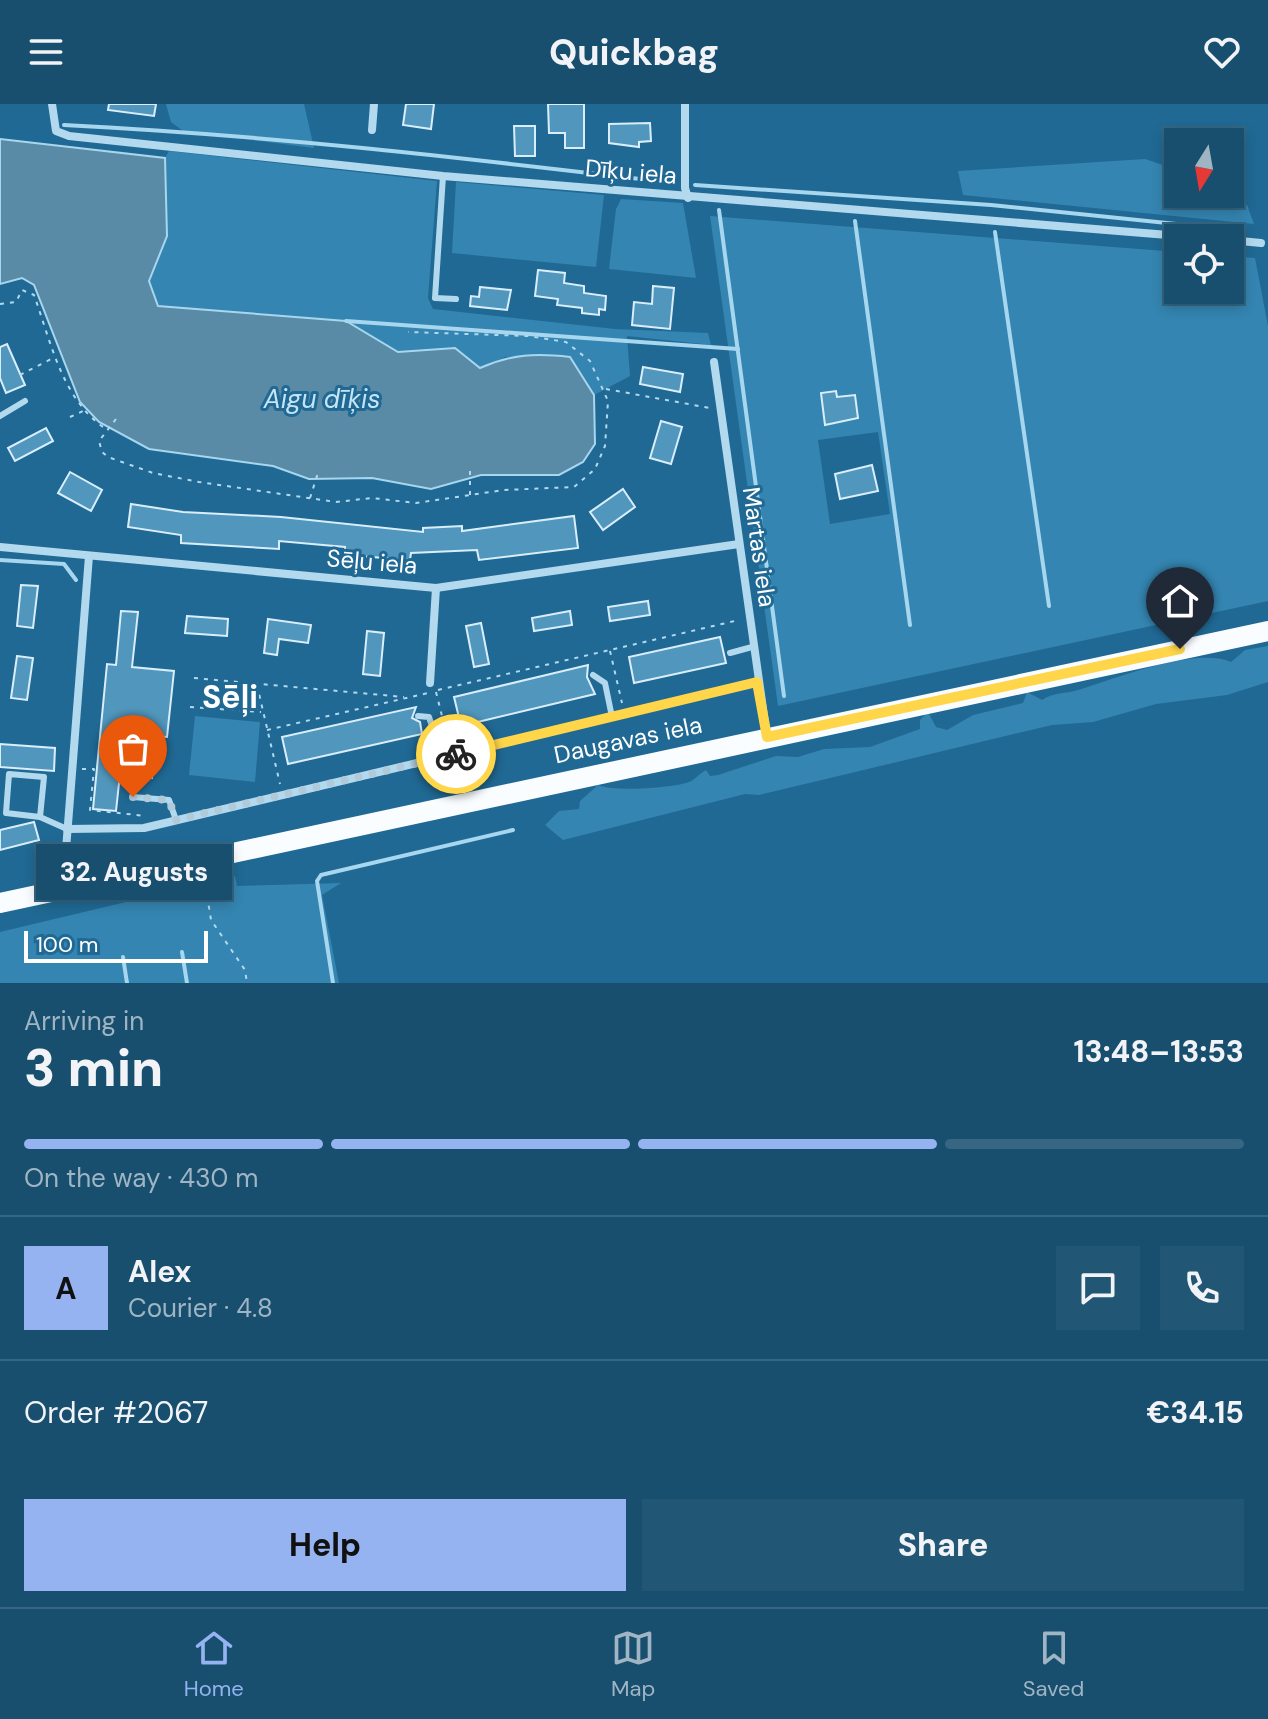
<!DOCTYPE html>
<meta charset="utf-8">
<style>
:root{--surface:#184f6f;--page:#215674;--text:#f1f3f6;--muted:#9fb5c3;--line:#366682;--accent:#95b2f1}
body{margin:0;font-family:"DM Sans",sans-serif;background:var(--page);color:var(--text);height:100vh;display:flex;flex-direction:column;font-size:30px;white-space:nowrap}
*{box-sizing:border-box;margin:0}
p{font-size:26px;color:var(--muted)}
.icon{flex:none;width:44px;height:44px;fill:none;stroke:currentColor;stroke-width:2;stroke-linecap:round;stroke-linejoin:round}
.map{position:relative;height:879px;overflow:hidden}
.drawer{display:flex;flex-direction:column;background:var(--surface);flex:1}
.drawer>*{flex:none}
.needle{width:52px;rotate:191deg}
.buttons{position:absolute;left:1164px;top:24px;display:grid;gap:16px}
.buttons a{display:grid;place-items:center;width:80px;height:80px;border-radius:0px;background:var(--surface);box-shadow:0 4px 12px #0003,0 0 0 2px var(--line);font-size:40px}
.scale{position:absolute;left:24px;bottom:20px;width:184px;box-sizing:border-box;padding-left:8px;border:4px solid #fff;border-top:0;font-size:22px;line-height:28px;white-space:nowrap;color:#fff;-webkit-text-stroke:6px #206994;paint-order:stroke}
.pin{position:absolute;display:grid;place-items:center;width:68px;height:68px;color:#fff;margin:-82px -34px;border-radius:50% 50% 50% 0;rotate:-45deg;box-shadow:0 0 8px #0007}
.pin .icon{rotate:45deg}
.courier{position:absolute;display:grid;place-items:center;width:80px;height:80px;margin:-40px;border:6px solid #ffd54a;border-radius:50%;background:#fff;color:#222;box-shadow:0 2px 10px #0007}
.bubble{position:absolute;height:56px;border-radius:0px;background:var(--surface);box-shadow:0 4px 12px #0003,0 0 0 2px var(--line);font-size:26px;font-weight:800;line-height:56px;text-align:center}
.headline em{font-style:normal;font-weight:800}
.headline div{display:flex;flex-direction:column-reverse}
.headline{display:flex;align-items:center;justify-content:space-between;height:136px;padding:0 24px}
h1{font-size:52px;font-weight:800;line-height:60px}
.bar{display:grid;grid-template-columns:repeat(4,1fr);gap:12px 8px;align-content:center;height:96px;padding:0 24px}
.bar i{height:10px;border-radius:6px;background:var(--line)}
.bar .on{background:var(--accent)}
.bar p{grid-column:span 4}
.line{display:flex;align-items:center;gap:20px;padding:0 24px;border-top:2px solid var(--line)}
.line div{flex:1}
.round{display:grid;place-items:center;flex:none;width:84px;height:84px;border-radius:0px;background:var(--page)}
.cta{display:flex;gap:16px;margin-top:auto;padding:16px 24px}
.cta a{flex:1;height:92px;border-radius:0px;background:var(--accent);color:#111;font-size:32px;font-weight:800;line-height:92px;text-align:center}
.cta a+a{background:var(--page);color:var(--text)}
header{display:flex;justify-content:space-between;align-items:center;height:104px;padding:0 24px;background:var(--surface);font-size:36px;font-weight:800}
.tabs{display:flex;justify-content:space-around;align-items:center;height:112px;border-top:2px solid var(--line);background:var(--surface);font-size:22px;color:var(--muted)}
.tabs a{display:grid;justify-items:center;gap:4px}
.tabs .on{color:var(--accent)}
.map>svg:first-child{display:block}
.green{fill:#3485b1;fill-rule:evenodd}
.water{fill:#598ba6;stroke:#a7d6ef;stroke-width:2}
.lines{fill:none;stroke-linecap:round;stroke-linejoin:round}
.stream{stroke:#a7d6ef;stroke-width:4}
.building{fill:#5197bd;stroke:#d9eefa;stroke-width:2}
.path{stroke:#b3d9ee;stroke-width:2;stroke-dasharray:4 6;stroke-linecap:butt}
.service{stroke:#b3d9ee;stroke-width:6}
.minor{stroke:#b3d9ee;stroke-width:8}
.primary{stroke:#fafdff;stroke-width:20}
.done{stroke:#b1cada;stroke-width:8;stroke-dasharray:0 14.4}
.route{stroke:#ffd54a;stroke-width:10}
.labels{text-anchor:middle;stroke-width:6;stroke-linejoin:round;paint-order:stroke}
.street-label{font-size:24px;fill:#fff;stroke:#206994}
.water-label{font-size:26px;font-style:italic;fill:#c5e5f5;stroke:#206994}
.district-label{font-size:32px;font-weight:bold;fill:#fff;stroke:#206994}
</style>
<header><svg class="icon" aria-label="menu" viewBox="0 0 24 24"><path d="M4 6h16M4 12h16M4 18h16"/></svg>Quickbag<svg class="icon" aria-label="heart" viewBox="0 0 24 24"><path d="M12 20l-8-8c-3-5 5-10 8-4 3-6 11-1 8 4z"/></svg></header>
<div class="map">
<svg width="1268" height="879" viewBox="0 0 1268 879">
<rect width="100%" height="100%" fill="#206994"/>
<g class="green">
<path d="M166,0H304L314,44L183,27L171,18Z"/>
<path d="M169,47L437,77L428,194L433,205L615,225L708,229L711,241L627,232L630,272L594,291L570,253H505L480,264L455,244L398,248L346,217L158,202L149,177L167,132L165,54Z"/>
<path d="M1145,55L1178,66V90H1188L1191,104L1247,101L1254,120L963,91L958,67Z"/>
<path d="M456,78L604,91L596,163L452,149Z"/>
<path d="M621,95L683,99L696,174L609,165L616,105Z"/>
<path d="M710,112L1178,148V186H1230V152L1255,154L1268,222V497L778,602ZM878,328L890,410L830,420L818,336Z"/>
<path d="M1268,542V578L1227,591L1156,600L1093,618L1052,621L759,691L745,690L563,736L545,721L559,707L579,705L580,697L598,681C615,688 667,684 686,679C695,677 698,670 706,666L710,672L718,671L776,652L798,653L824,645L870,643L920,625V616L928,608L936,623L947,626L973,611L1023,599L1027,588L1042,596C1053,588 1065,590 1078,586C1114,575 1196,542 1231,558L1245,546Z"/>
<path d="M195,612L260,618L255,678L189,671Z"/>
<path d="M235,772L237,782L341,779L322,791L339,879H0V828Z"/>
</g>
<path class="water" d="M0,35L165,54L167,132L149,177L158,202L346,217L398,248L455,244L480,264C512,250 536,249 570,253L594,291L595,340L583,358L559,371H481L431,385L372,374L309,375L273,362L149,345L99,318L80,298L34,181L22,174L0,180Z"/>
<g class="lines">
<g class="stream">
<path d="M64,21C269,31 472,55 675,79"/>
<path d="M695,81L991,101L1235,126"/>
<path d="M719,106L784,592"/>
<path d="M855,117L910,521"/>
<path d="M995,128L1049,502"/>
<path d="M346,217L738,245"/>
<path d="M0,456L64,460L76,476"/>
<path d="M182,848L187,879"/>
<path d="M123,853L127,879"/>
<path d="M333,879L317,777L321,771L513,726"/>
</g>
</g>
<g class="building">
<path d="M109,0H156L154,12L108,6Z"/>
<path d="M406,0H434L431,25L403,21Z"/>
<path d="M548,0H584V44H565V29H549Z"/>
<path d="M650,19L651,37L639,38V43L609,39V20Z"/>
<path d="M514,22H535V52H515Z"/>
<path d="M538,166L565,169L564,179L584,182V189L606,192L605,206L599,205V211L582,209V204L557,201L558,195L535,192Z"/>
<path d="M653,182L674,184L670,225L632,221L634,198L652,200Z"/>
<path d="M480,183L511,186L507,206L470,202L471,192L479,193Z"/>
<path d="M7,240L25,281L6,289L0,274V243Z"/>
<path d="M643,263L683,270L680,288L640,280Z"/>
<path d="M836,287L837,293L855,291L858,314L825,321L821,289Z"/>
<path d="M661,317L682,323L671,360L650,354Z"/>
<path d="M46,324L53,337L15,357L8,344Z"/>
<path d="M872,361L878,387L840,395L835,370Z"/>
<path d="M70,368L102,386L91,407L58,389Z"/>
<path d="M623,385L635,403L603,426L590,408Z"/>
<path d="M131,400L183,408L281,413L423,428V424L462,422V427L574,412L578,444L479,456L477,446L411,449L410,456L345,451V443L279,437V445L181,439V431L128,423Z"/>
<path d="M21,481L38,482L33,524L17,522Z"/>
<path d="M648,497L650,511L610,517L608,503Z"/>
<path d="M121,507L138,508L132,563L174,567L167,633L156,632L152,674L120,670L116,707L93,705L107,560L116,561Z"/>
<path d="M570,507L572,521L534,527L532,514Z"/>
<path d="M187,512L228,515L227,532L185,529Z"/>
<path d="M268,515L311,521L308,539L279,535L277,551L264,549Z"/>
<path d="M481,519L489,560L474,563L466,522Z"/>
<path d="M367,527L384,529L380,572L363,570Z"/>
<path d="M720,533L726,559L634,579L629,553Z"/>
<path d="M17,552L33,554L27,596L11,594Z"/>
<path d="M588,561L587,573L595,590L461,622L454,593Z"/>
<path d="M416,603L412,614L420,618L422,630L288,660L282,633Z"/>
<path d="M0,640L55,644L54,667L0,663Z"/>
<path d="M34,718L39,736L0,746V726Z"/>
</g>
<g class="lines">
<g class="path">
<path d="M0,200L16,198L22,186L34,191C51,238 62,296 106,325"/>
<path d="M20,271L55,253"/>
<path d="M606,285L710,304"/>
<path d="M70,313L83,307"/>
<path d="M116,315L99,337L102,348L108,353L153,369L199,378L336,398L372,394L416,399L504,386L574,383L595,365L605,342L608,297L590,257L566,238L528,232L408,228"/>
<path d="M470,391V364"/>
<path d="M310,394L318,369"/>
<path d="M610,547L622,599"/>
<path d="M194,574L404,593"/>
<path d="M257,581L280,680"/>
<path d="M438,586L739,516"/>
<path d="M436,588L449,640"/>
<path d="M190,603L261,608"/>
<path d="M267,626L428,589"/>
<path d="M82,665H94L90,706L146,712"/>
<path d="M204,772L211,816L245,866L247,879"/>
</g>
<g class="service">
<path d="M443,72L435,194L456,195"/>
<path d="M0,312L25,297"/>
<path d="M730,549L752,543"/>
<path d="M593,571L605,579L612,613"/>
<path d="M418,612L429,613L442,653"/>
<path d="M133,693L169,696L176,716"/>
<path d="M40,713L44,673L9,670L6,709L40,713L67,725"/>
</g>
<g class="minor">
<path d="M52,0L56,27L69,32L443,72L1205,134"/>
<path d="M685,0V84L688,94"/>
<path d="M372,26L374,0"/>
<path d="M1230,136L1261,139"/>
<path d="M714,258L767,633"/>
<path d="M0,443L436,484L739,440"/>
<path d="M430,579L436,484"/>
<path d="M67,725L144,724L757,578"/>
<path d="M63,784L89,452"/>
</g>
<path class="primary" d="M0,799L1268,527"/>
</g>
<g class="lines">
<path class="done" d="M133,693L169,696L176,716L456,650"/>
<path class="route" d="M456,650L757,578L767,633L1180,545"/>
</g>
<g class="labels">
<g class="street-label">
<text transform="translate(631 68) rotate(5)" y="8">Dīķu iela</text>
<text transform="translate(759 443) rotate(82)" y="8">Martas iela</text>
<text transform="translate(372 458) rotate(5)" y="8">Sēļu iela</text>
<text transform="translate(628 636) rotate(-12)" y="8">Daugavas iela</text>
</g>
<g class="water-label">
<text x="322" y="304">Aigu dīķis</text>
</g>
<g class="district-label">
<text x="230" y="604">Sēļi</text>
</g>
</g>
</svg>
<div class="buttons">
<a><svg class="needle" viewBox="-14 -14 28 28"><path d="M0-13l5 13h-10z" fill="#e53935"/><path d="M0 13l5-13h-10z" fill="#9fb5c3"/></svg></a>
<a><svg class="icon" aria-label="locate" viewBox="0 0 24 24"><circle cx="12" cy="12" r="6"/><path d="M12 2v4M12 18v4M2 12h4M18 12h4"/></svg></a>
</div>
<div class="scale">100 m</div>
<div class="pin" style="left:133px;top:693px;background:#ea580c"><svg class="icon" aria-label="bag" viewBox="0 0 24 24"><path d="M5 8h14l-1 12H6zM9 8a3 3 0 0 1 6 0"/></svg></div>
<div class="pin" style="left:1180px;top:545px;background:#1f2937"><svg class="icon" aria-label="home" viewBox="0 0 24 24"><path d="M3 11l9-7 9 7M6 9v11h12V9"/></svg></div>
<div class="courier" style="left:456px;top:650px"><svg class="icon" aria-label="bike" viewBox="0 0 24 24"><circle cx="6" cy="16" r="4"/><circle cx="18" cy="16" r="4"/><path d="M6 16l4-8h5l3 8M10 8l3 8H6M13 5h3"/></svg></div>
<div class="bubble" style="left:36px;top:740px;width:196px">32. Augusts</div>
</div>
<section class="drawer">
<div class="headline"><div><h1>3 min</h1><p>Arriving in</p></div><em>13:48–13:53</em></div>
<div class="bar"><i class="on"></i><i class="on"></i><i class="on"></i><i></i><p>On the way · 430 m</p></div>
<div class="line" style="height:144px"><b class="round" style="background:var(--accent);color:#111">A</b><div><b>Alex</b><p>Courier · 4.8</p></div><a class="round"><svg class="icon" aria-label="chat" viewBox="0 0 24 24"><path d="M4 5h16v11H9l-5 4z"/></svg></a><a class="round"><svg class="icon" aria-label="phone" viewBox="0 0 24 24"><path d="M5 4h4l2 5-3 2q2 4 5 5l2-3 5 2v4C11 20 4 13 5 4z"/></svg></a></div>
<div class="line" style="height:104px"><div>Order #2067</div><b>€34.15</b></div>
<div class="cta"><a>Help</a><a>Share</a></div>
</section>
<nav class="tabs">
<a class="on"><svg class="icon" aria-label="home" viewBox="0 0 24 24"><path d="M3 11l9-7 9 7M6 9v11h12V9"/></svg>Home</a>
<a><svg class="icon" aria-label="map" viewBox="0 0 24 24"><path d="M3 6l6-2 6 2 6-2v14l-6 2-6-2-6 2zM9 4v14M15 6v14"/></svg>Map</a>
<a><svg class="icon" aria-label="saved" viewBox="0 0 24 24"><path d="M7 4h10v16l-5-4-5 4z"/></svg>Saved</a>
</nav>
